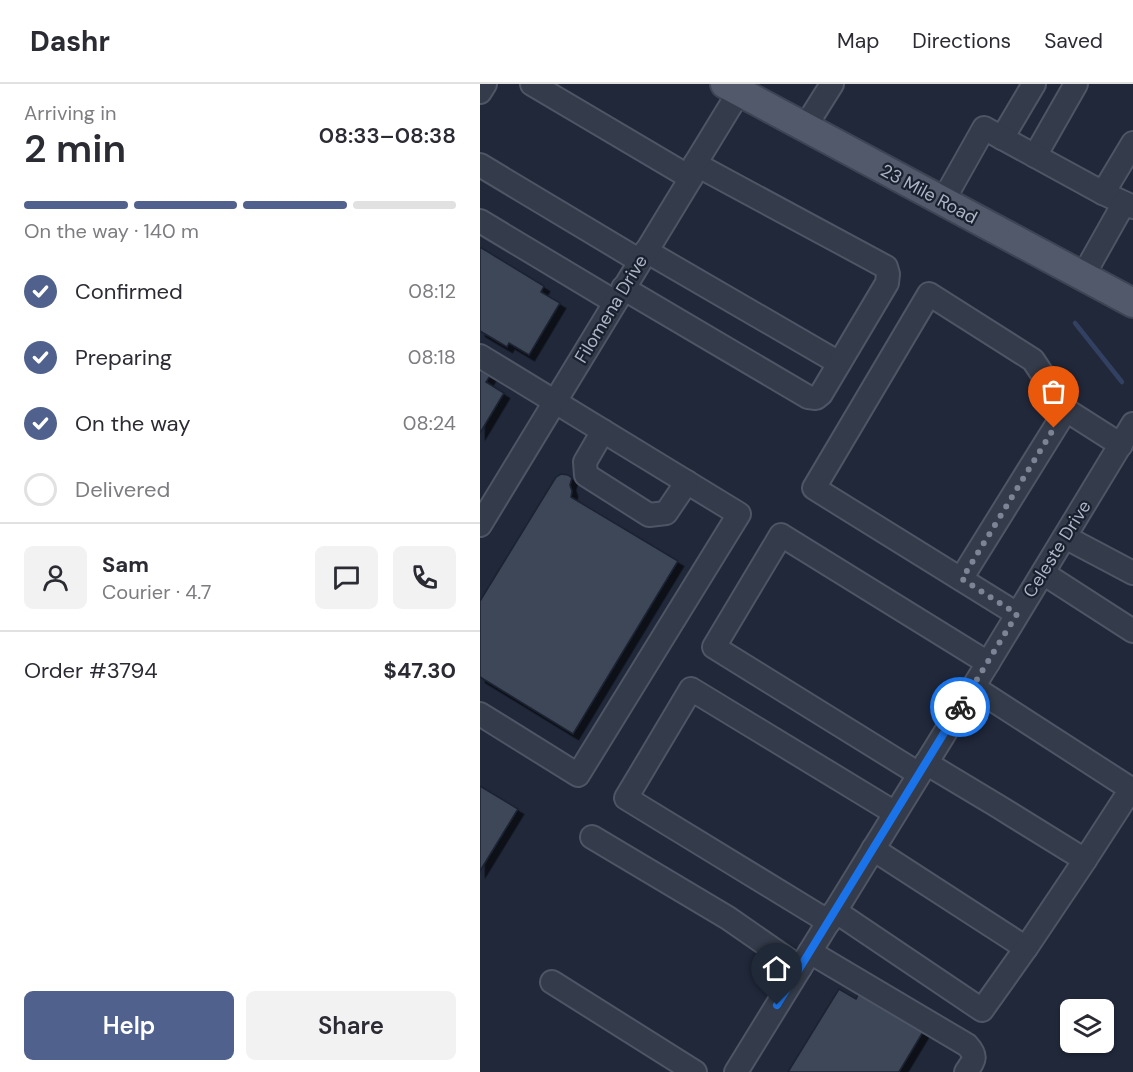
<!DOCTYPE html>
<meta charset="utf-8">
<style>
:root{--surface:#fff;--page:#f2f2f3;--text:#2b2b33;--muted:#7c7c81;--line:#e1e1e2;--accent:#50618d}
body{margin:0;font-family:"DM Sans",sans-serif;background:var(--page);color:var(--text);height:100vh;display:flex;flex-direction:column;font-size:22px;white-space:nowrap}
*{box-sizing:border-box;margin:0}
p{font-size:20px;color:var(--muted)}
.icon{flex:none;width:33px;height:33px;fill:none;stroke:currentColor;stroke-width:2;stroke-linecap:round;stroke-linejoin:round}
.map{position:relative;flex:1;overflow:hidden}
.drawer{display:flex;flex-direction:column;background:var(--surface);width:480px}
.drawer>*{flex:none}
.controls{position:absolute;left:580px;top:915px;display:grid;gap:12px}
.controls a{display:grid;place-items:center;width:54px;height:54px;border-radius:9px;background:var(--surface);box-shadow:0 2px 4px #0004;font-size:30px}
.pin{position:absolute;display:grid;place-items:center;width:51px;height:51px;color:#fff;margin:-62px -26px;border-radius:50% 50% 50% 0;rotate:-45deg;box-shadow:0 0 6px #0007}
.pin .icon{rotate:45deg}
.courier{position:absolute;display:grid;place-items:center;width:60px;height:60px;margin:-30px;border:4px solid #1a73e8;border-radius:50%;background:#fff;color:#222;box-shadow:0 2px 8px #0007}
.headline em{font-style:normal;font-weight:600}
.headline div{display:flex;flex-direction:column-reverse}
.headline{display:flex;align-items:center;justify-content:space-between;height:102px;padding:0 24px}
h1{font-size:39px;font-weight:600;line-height:45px}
.bar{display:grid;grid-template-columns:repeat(4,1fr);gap:9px 6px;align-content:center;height:72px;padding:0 24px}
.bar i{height:8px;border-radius:4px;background:var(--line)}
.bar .selected{background:var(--accent)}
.bar p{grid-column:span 4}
.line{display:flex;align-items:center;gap:15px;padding:0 24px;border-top:2px solid var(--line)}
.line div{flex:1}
.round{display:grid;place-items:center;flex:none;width:63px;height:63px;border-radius:9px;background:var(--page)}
ol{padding:0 24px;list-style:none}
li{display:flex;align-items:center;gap:18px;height:66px}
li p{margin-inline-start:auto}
li .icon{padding:6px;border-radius:50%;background:var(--accent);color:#fff;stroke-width:4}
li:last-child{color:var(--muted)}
li i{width:33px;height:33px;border:3px solid var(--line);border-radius:50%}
.button{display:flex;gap:12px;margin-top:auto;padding:12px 24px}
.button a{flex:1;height:69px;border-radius:9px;background:var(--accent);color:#fff;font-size:24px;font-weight:600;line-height:69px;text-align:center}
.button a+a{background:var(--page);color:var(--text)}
header{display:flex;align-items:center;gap:36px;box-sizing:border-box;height:84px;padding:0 30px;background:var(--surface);border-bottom:2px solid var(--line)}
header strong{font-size:28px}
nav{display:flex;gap:33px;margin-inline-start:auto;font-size:21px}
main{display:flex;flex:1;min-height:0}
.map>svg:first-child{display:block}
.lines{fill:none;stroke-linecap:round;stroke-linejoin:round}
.stream{stroke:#324162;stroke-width:4.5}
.building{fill:#3c4659;stroke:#1b2230;stroke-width:1.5;filter:url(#shadow)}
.minor-casing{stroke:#4e5564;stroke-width:26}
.major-casing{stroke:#3d4453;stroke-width:32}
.minor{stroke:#343b4a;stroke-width:22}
.major{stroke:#51596a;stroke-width:28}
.done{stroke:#7c8495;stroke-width:6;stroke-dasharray:0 10.8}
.route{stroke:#1a73e8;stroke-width:8}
.labels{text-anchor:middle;stroke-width:4.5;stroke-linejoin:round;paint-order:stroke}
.street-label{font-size:18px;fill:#aeb5c6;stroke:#19202e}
</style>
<header>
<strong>Dashr</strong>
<nav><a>Map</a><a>Directions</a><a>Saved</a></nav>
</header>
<main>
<section class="drawer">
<div class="headline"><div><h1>2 min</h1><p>Arriving in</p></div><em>08:33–08:38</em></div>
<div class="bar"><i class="selected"></i><i class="selected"></i><i class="selected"></i><i></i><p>On the way · 140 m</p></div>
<ol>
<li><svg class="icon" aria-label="check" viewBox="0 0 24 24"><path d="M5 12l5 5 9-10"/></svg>Confirmed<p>08:12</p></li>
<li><svg class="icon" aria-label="check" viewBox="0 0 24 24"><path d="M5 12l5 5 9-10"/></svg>Preparing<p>08:18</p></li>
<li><svg class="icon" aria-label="check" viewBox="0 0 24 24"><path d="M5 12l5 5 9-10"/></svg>On the way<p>08:24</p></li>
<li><i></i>Delivered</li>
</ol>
<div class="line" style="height:108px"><a class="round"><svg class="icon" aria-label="person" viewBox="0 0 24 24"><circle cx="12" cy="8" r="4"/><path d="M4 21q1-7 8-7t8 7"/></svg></a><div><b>Sam</b><p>Courier · 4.7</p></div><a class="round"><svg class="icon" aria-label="chat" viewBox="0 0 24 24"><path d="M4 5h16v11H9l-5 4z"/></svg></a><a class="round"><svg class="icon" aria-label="phone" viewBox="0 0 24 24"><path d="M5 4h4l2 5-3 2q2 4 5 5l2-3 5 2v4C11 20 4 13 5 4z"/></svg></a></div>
<div class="line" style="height:78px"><div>Order #3794</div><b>$47.30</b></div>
<div class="button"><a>Help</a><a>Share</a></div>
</section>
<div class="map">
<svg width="653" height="988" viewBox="0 0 653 988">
<defs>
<filter id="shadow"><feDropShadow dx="5.5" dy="5.5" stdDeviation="0" flood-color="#0009"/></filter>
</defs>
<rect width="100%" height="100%" fill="#20283a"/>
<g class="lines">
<path class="stream" d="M595,239L642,298"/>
</g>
<g class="building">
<path d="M0,163L64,202L61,208L80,219L49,271L29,259L27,263L0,247Z"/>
<path d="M0,286L10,292L6,298L24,309L0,349Z"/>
<path d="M81,390L88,391L92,394L90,401L92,407L91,413L198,477L93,650L0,593V517L76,393Z"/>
<path d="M0,702L38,725L0,787Z"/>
<path d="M359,905L376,915L379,909L443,948L419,988H308Z"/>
</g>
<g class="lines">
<defs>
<g id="minor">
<path d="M52,0L211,94"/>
<path d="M0,8L5,0"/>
<path d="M325,43L352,0"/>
<path d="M522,54L554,0"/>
<path d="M555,72L596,0"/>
<path d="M0,81L160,177"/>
<path d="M623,109L653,59"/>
<path d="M463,117L504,44L623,109L653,123"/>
<path d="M0,137L135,218"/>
<path d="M166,167L359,279"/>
<path d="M603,192L644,119"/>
<path d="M143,204L328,313L336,314L341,310L407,199L408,190L406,183L215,80"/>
<path d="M0,272L259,430L98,691L0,630"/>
<path d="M123,347L105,378L106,391L169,431L186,429L207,398"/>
<path d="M0,441L211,94L215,80L259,8"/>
<path d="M585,453L653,489"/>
<path d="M563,489L653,547"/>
<path d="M481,495L586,326"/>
<path d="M537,530L334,404L449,210L553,276L586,326L641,361"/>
<path d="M493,603L651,705L605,776"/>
<path d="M439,690L234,563L301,451L508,579"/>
<path d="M112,753L248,834L320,884"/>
<path d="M393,765L546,864L605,776L516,721L446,679"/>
<path d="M355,827L502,926L546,864"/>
<path d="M349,838L146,714L211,605L415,729"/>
<path d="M330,868L487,961C498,973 494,976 486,988"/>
<path d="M72,898L215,988"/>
<path d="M256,988L508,579L653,340"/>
</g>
<path id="major" d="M245,0L653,219"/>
</defs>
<use href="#minor" class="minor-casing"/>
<use href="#major" class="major-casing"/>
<use href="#minor" class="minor"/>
<use href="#major" class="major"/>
</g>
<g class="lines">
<path class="done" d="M480,623L537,530L482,495L574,344"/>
<path class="route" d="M297,921L480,623"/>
</g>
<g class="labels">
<g class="street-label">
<text transform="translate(449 110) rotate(28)" y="6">23 Mile Road</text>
<text transform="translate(131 225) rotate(-59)" y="6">Filomena Drive</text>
<text transform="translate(577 465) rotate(-58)" y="6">Celeste Drive</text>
</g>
</g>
</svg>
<div class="controls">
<a><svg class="icon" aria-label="layers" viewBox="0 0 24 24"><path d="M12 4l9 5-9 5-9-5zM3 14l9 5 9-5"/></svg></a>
</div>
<div class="pin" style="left:574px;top:344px;background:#ea580c"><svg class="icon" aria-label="bag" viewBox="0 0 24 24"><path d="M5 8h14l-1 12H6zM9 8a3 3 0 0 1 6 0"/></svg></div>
<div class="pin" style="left:297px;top:921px;background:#1f2937"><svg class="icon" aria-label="home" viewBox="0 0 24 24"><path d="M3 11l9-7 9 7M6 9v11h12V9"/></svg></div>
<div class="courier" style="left:480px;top:623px"><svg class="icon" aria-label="bike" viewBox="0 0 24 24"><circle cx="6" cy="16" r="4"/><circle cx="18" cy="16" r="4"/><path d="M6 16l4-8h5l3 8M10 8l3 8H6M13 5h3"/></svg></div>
</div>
</main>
